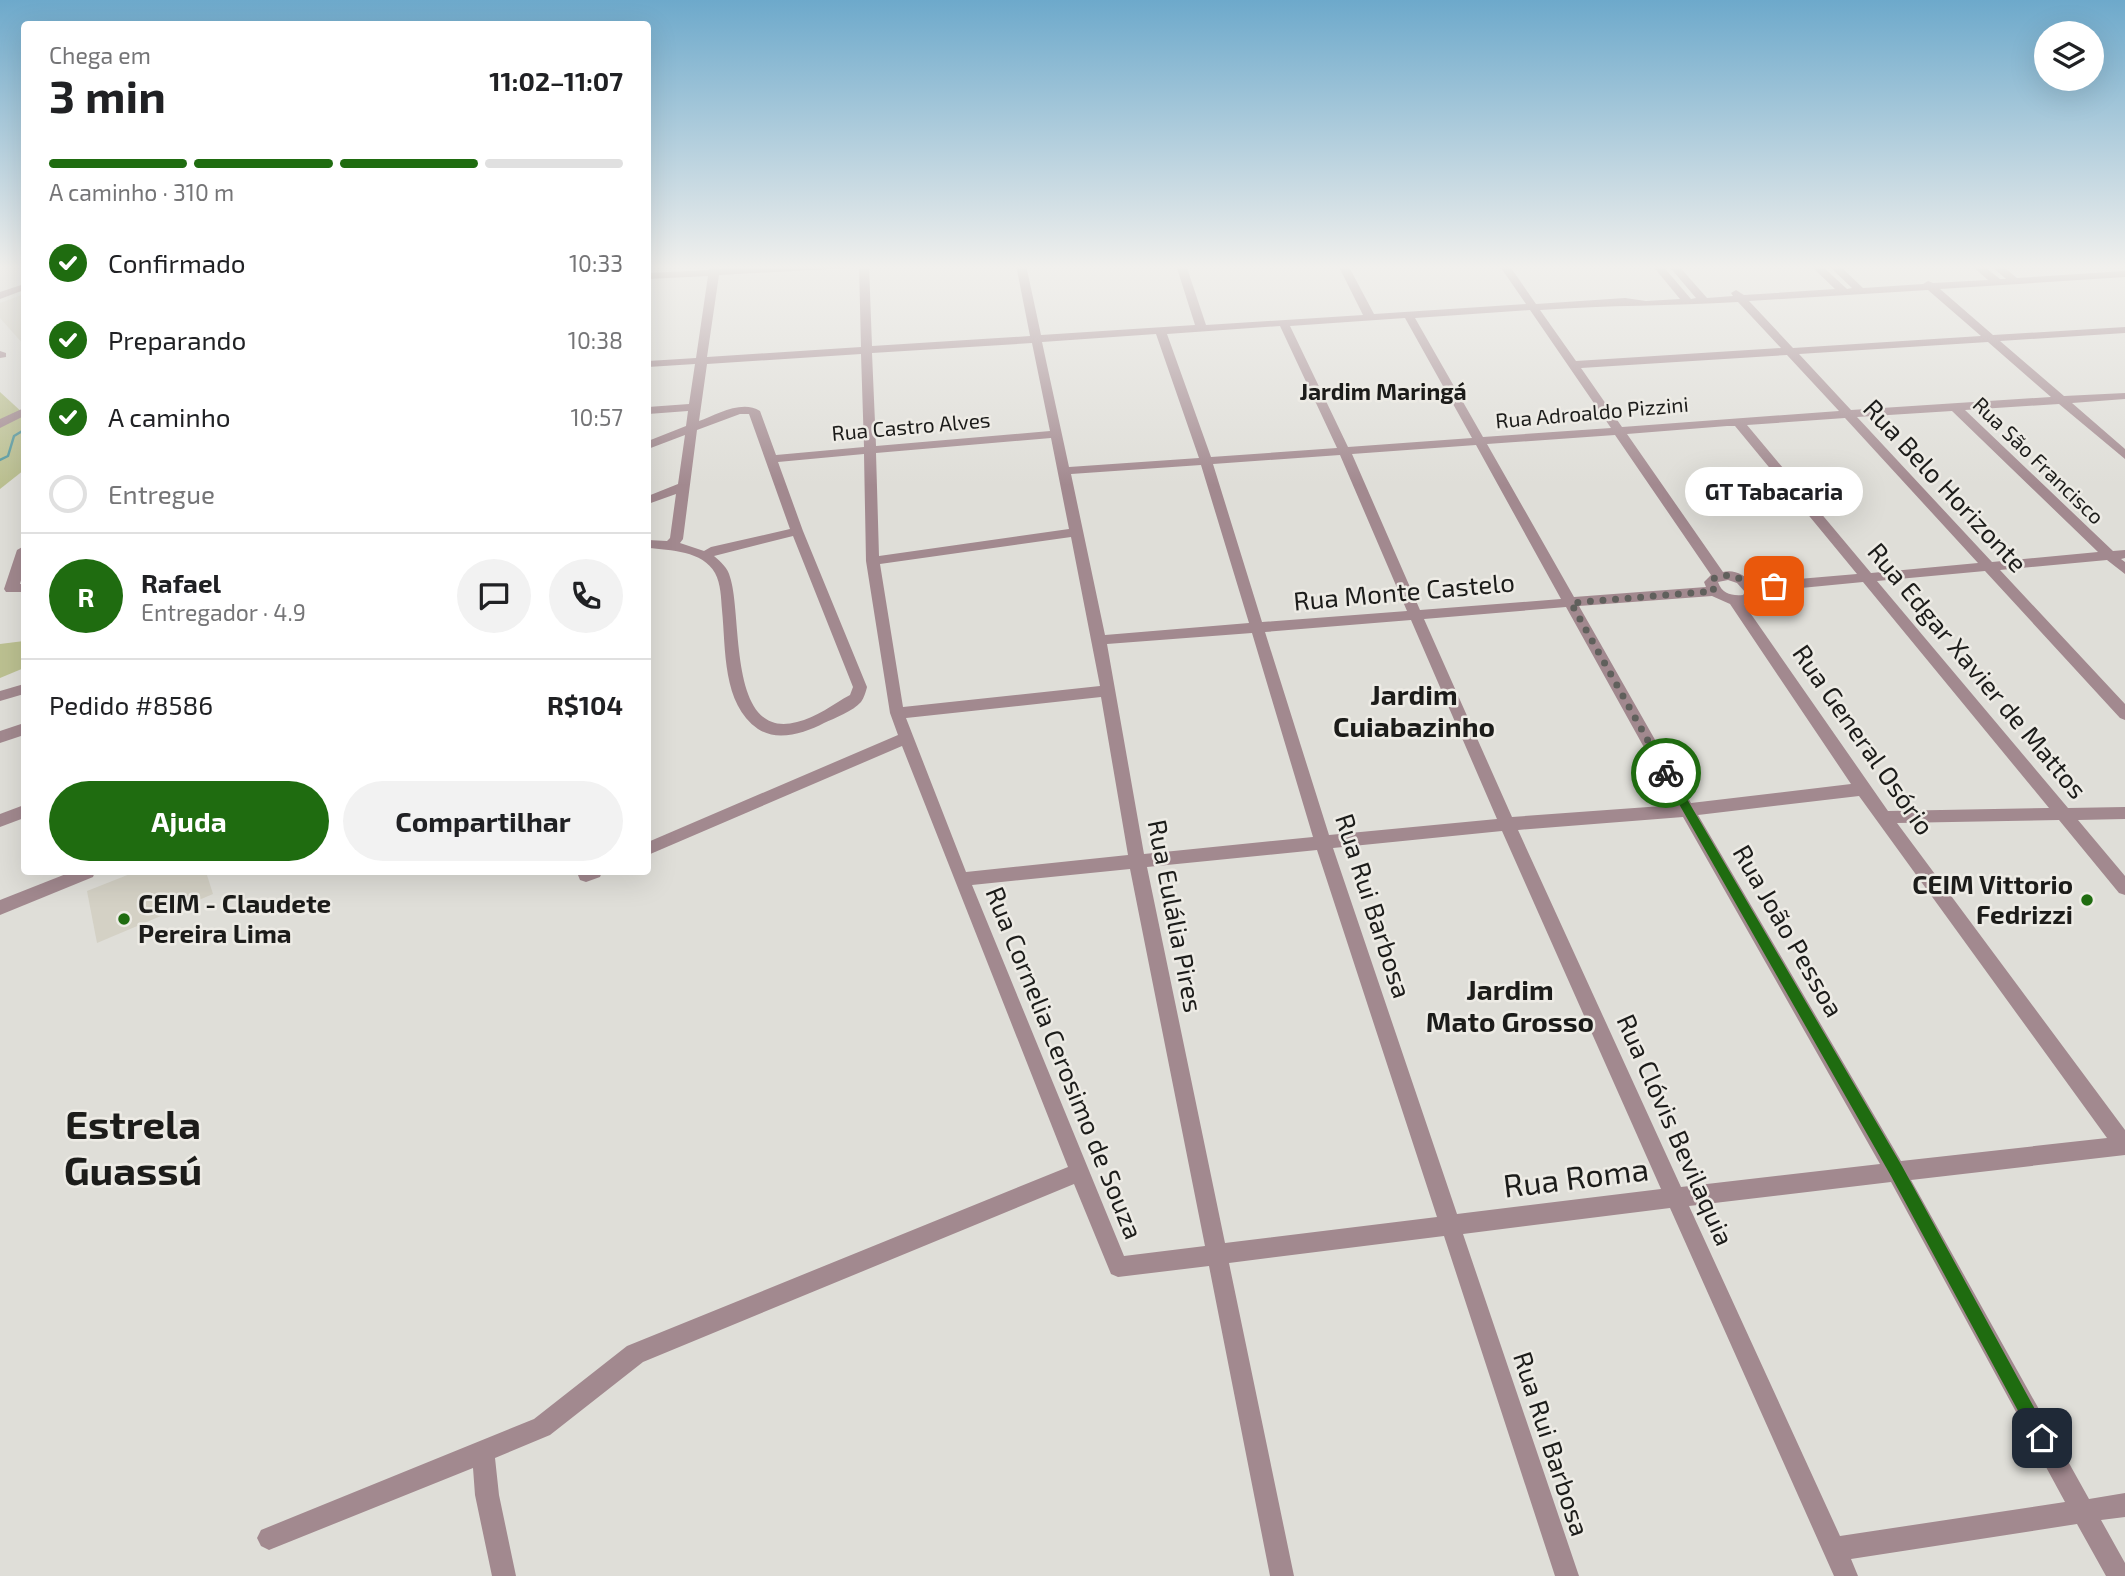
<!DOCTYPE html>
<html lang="pt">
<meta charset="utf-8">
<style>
:root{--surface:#fff;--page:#f2f2f2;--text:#202124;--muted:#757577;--line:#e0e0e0;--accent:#1f6c10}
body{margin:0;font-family:"Exo 2",sans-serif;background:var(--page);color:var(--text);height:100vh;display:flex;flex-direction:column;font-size:26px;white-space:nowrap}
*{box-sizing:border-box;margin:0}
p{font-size:23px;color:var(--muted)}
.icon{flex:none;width:38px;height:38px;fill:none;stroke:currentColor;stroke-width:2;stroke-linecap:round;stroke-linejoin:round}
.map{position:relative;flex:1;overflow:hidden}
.side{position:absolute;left:21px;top:21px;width:630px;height:854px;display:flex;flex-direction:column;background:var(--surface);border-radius:7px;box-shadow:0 7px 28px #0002}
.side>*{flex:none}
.controls{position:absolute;left:2034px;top:21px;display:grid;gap:14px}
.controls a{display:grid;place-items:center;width:70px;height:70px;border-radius:50%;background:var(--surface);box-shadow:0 7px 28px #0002;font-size:35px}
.pin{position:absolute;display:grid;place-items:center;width:60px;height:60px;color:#fff;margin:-30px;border-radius:14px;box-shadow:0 4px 10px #0006}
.courier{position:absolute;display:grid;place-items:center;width:70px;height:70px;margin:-35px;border:5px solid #1f6c10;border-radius:50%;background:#fff;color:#222;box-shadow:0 2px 9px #0007}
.bubble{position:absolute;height:49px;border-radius:24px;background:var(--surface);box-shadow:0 7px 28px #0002;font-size:23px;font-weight:700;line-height:49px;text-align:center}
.summary em{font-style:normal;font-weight:700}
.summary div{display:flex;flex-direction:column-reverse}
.summary{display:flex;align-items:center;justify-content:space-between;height:119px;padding:0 28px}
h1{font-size:46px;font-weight:700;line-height:52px}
.bar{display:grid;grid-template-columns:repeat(4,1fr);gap:10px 7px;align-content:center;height:84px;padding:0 28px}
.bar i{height:9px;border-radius:5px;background:var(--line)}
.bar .selected{background:var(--accent)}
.bar p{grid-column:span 4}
.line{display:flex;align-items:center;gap:18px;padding:0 28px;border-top:2px solid var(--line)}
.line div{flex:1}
.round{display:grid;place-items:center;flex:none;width:74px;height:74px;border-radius:37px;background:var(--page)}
ol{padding:0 28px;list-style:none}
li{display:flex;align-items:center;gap:21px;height:77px}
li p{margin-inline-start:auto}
li .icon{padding:7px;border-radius:50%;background:var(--accent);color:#fff;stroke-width:4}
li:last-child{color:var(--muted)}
li i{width:38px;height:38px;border:4px solid var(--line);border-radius:50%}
.button{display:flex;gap:14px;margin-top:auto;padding:14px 28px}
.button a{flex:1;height:80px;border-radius:42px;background:var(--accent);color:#fff;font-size:28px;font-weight:700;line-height:80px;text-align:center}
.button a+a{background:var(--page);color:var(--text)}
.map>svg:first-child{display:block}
.built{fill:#d4d1c5}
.green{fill:#bcc191}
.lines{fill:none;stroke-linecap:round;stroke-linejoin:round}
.stream{stroke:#5499a0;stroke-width:2.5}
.minor{fill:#a2898f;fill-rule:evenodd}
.route{fill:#1f6c10}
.done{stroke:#60605c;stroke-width:7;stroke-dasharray:0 12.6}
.poi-dot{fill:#1f6c10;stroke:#edebe5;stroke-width:2.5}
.labels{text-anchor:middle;stroke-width:5;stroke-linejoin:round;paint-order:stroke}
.far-street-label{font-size:21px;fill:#1c1c1a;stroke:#edebe5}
.far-neighbourhood-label{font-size:23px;font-weight:bold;fill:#1c1c1a;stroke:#edebe5}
.street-label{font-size:26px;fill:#1c1c1a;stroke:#edebe5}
.poi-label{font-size:26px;font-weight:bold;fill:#1c1c1a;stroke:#edebe5;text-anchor:end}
.neighbourhood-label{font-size:28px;font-weight:bold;fill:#1c1c1a;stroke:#edebe5}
.near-street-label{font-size:32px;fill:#1c1c1a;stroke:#edebe5}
.near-district-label{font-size:40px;font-weight:bold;fill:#1c1c1a;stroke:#edebe5}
</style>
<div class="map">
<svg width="2125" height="1576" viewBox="0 0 2125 1576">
<rect width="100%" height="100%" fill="#dfded8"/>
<g class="built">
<path d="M24,294V345L0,318V303Z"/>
<path d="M135,872H206L213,894L97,943L87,891Z"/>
</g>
<g class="green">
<path d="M0,392L24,414V470L0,489Z"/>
<path d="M24,641V668L0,678V644Z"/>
</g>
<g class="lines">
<path class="stream" d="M0,460L8,456L14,436L24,430"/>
<g class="minor">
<path d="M710,265H720V269L851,265L846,268L719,275L707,357L861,347L859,265H869L872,346L1030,336L1016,265H1026L1041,335L1195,325L1176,265H1186L1206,325L1363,315L1338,265H1348L1374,314L1526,304L1499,265H1509L1536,304L1625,298L1646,301L1680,299L1652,265H1662L1691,299L1696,298L1668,265H1678L1707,298L1733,296L1731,293L1736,290L1744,295L1835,289L1810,265H1821L1847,289L1852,288L1828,265H1839L1863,288L1923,284L1928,281L1933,283L1988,280L1971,265H1982L2000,279H2006L1990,265H2001L2017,278L2125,271V277L1940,289L1993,335L2125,327V333L2000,341L2064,396L2125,393V399L2072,403L2125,449V459L2059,404L1965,410L2113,551L2125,550V558L2121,559L2125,562V574L2107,560L2000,570L2125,704V720L2120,718L1985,571L1877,581L2068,808L2125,807V819L2078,820L2125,876V895L2119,893L2059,820L1897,823L2125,1130V1155L1911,1180L2089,1499L2125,1493V1517L2101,1520L2125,1563V1576H2106L2077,1524L1851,1559L1858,1576H1834L1670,1208L1463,1234L1579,1576H1555L1444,1236L1229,1263L1294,1576H1270L1209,1266L1118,1277L1111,1274L1074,1184L643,1362L550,1435L495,1458L499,1495L516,1576H492L475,1495L473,1468L269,1550L261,1546L257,1538L261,1530L534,1419L627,1346L1068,1167L902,746L648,855V842L898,735L890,713L866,561L864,454L778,462L803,531L867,687C866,691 864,698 861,702C853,711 835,718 824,723C805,733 777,742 758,729C722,704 726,649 722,610C721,598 721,584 715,573C703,551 670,550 648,548V540L667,541L670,538L676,494L648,504V496L678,484L685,435L648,449V441L686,426L688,411L648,414V407L689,404L695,364L648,367V361L696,358L708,276L648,279V273L709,270ZM1928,290L1981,336L1793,348L1749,301ZM1738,302L1781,348L1576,361L1540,310C1607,305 1672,306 1738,302ZM1530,310L1611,428L1483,437L1415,318ZM1405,318L1472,438L1348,447L1290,326ZM1280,326L1337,448L1211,457L1167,334ZM1156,334L1199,458L1069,467L1042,342ZM1988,342L2051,397L1851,410L1799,354ZM1032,343L1050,431L876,446L872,353ZM861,354L864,447L776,455L760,411C742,399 716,415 699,421L707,364ZM1787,355L1839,411L1622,427L1581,368ZM1952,411L2098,552L1992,562L1857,417ZM740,414H749L790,529L711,547L704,551L680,543L683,539L697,430ZM1845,418L1978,563L1871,573L1747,425ZM1727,426H1735L1857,574L1752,583C1745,575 1734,569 1723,572L1627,434ZM1615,435L1711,575L1704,582L1706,587L1574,597L1487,444ZM1051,438L1069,529L879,556L876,453ZM1476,445L1561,599L1420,610L1352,454ZM1340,455L1407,611L1262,622L1213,464ZM1201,465L1249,623L1105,635L1071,474ZM793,536L853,687L850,695C833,704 816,718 797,722C727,741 743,616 730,577C728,568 721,562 714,556ZM1071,537L1100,686L903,707L880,564ZM1728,580L1737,583L1745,592L1743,595C1732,596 1722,594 1718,582ZM1863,582L2049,808L1888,811L1744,604L1753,601L1759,592ZM1712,596L1730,604L1851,784L1691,803L1579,606ZM1566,607L1676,805L1512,817L1424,619ZM1411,620L1497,819L1329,835L1265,632ZM1252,633L1313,837L1144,854L1107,644ZM1101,697L1128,855L966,872L906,718ZM1859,796L2107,1138L1901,1161L1698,815ZM1683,817L1880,1164L1681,1187L1518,830ZM1502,831L1661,1189L1457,1214L1333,848ZM1317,850L1437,1217L1225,1243L1147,867ZM1130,869L1205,1246L1124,1256L972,885ZM1891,1182L2065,1502L1840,1536L1689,1206Z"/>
<path d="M24,284V290L0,299V292Z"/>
<path d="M0,351L6,353V357L0,358Z"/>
<path d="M24,408V416L0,428V419Z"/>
<path d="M24,546V569L20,584H24V592H6L4,589L17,550Z"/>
<path d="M24,684V694L0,701V691Z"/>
<path d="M24,723V735L0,743V731Z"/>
<path d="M24,805V818L0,827V814Z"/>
<path d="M71,872H95L93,877L0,915V900Z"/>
<path d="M579,872H602L600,877L586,882L580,880L578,875Z"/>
</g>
</g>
<linearGradient id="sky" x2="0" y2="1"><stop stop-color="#6da9cb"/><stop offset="0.55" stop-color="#f1f0ed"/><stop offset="1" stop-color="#f1f0ed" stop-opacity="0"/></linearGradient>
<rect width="2125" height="485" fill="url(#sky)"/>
<path class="route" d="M1666,769L1670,770L1902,1166L2048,1433L2050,1438L2048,1444L2042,1447L2036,1444L1891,1176L1663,776L1661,773Z"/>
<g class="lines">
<path class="done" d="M1666,773L1571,603L1714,591L1711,582L1713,579C1726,572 1742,576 1751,588L1774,586"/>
</g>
<g class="poi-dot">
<circle cx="2087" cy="900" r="7"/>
<circle cx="124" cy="919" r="7"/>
</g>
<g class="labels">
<g class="far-street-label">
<text transform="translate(1592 413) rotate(-5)" y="7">Rua Adroaldo Pizzini</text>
<text transform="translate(911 427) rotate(-5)" y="7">Rua Castro Alves</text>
<text transform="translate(2038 461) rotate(44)" y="7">Rua São Francisco</text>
</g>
<g class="far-neighbourhood-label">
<text x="1383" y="400">Jardim Maringá</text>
</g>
<g class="street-label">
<text transform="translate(1945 486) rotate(47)" y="9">Rua Belo Horizonte</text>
<text transform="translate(1404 592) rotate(-5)" y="9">Rua Monte Castelo</text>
<text transform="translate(1977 671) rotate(50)" y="9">Rua Edgar Xavier de Mattos</text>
<text transform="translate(1863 740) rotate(55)" y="9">Rua General Osório</text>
<text transform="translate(1373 906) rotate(72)" y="9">Rua Rui Barbosa</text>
<text transform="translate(1175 916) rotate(79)" y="9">Rua Eulália Pires</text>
<text transform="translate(1788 931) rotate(60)" y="9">Rua João Pessoa</text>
<text transform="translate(1064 1063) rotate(68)" y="9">Rua Cornelia Cerosimo de Souza</text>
<text transform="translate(1675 1130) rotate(66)" y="9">Rua Clóvis Bevilaquia</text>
<text transform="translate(1551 1444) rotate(72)" y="9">Rua Rui Barbosa</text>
</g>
<g class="poi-label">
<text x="2073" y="894">CEIM Vittorio<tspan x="2073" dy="30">Fedrizzi</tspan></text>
<text x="138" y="913" text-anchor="start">CEIM - Claudete<tspan x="138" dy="30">Pereira Lima</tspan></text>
</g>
<g class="neighbourhood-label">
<text x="1414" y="705">Jardim<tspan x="1414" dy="32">Cuiabazinho</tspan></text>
<text x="1510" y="1000">Jardim<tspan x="1510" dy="32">Mato Grosso</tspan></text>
</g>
<g class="near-street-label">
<text transform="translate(1576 1178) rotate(-7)" y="11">Rua Roma</text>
</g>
<g class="near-district-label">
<text x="133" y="1139">Estrela<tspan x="133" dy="46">Guassú</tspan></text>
</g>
</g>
</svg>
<div class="controls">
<a><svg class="icon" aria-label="layers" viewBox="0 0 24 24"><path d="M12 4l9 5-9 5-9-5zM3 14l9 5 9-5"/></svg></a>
</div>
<div class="pin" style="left:1774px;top:586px;background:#ea580c"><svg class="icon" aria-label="bag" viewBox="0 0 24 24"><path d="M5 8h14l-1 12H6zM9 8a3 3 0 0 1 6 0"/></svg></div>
<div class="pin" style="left:2042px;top:1438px;background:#1f2937"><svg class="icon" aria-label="home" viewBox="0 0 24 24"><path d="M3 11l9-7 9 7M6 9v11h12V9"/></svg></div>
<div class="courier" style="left:1666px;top:773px"><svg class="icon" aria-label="bike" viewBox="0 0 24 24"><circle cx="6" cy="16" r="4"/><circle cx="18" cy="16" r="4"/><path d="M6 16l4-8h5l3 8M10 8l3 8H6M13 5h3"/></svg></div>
<div class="bubble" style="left:1685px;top:467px;width:178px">GT Tabacaria</div>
<section class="side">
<div class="summary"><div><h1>3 min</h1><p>Chega em</p></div><em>11:02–11:07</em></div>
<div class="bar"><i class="selected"></i><i class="selected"></i><i class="selected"></i><i></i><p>A caminho · 310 m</p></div>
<ol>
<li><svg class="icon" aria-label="check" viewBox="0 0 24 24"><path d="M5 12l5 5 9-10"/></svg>Confirmado<p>10:33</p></li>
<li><svg class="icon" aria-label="check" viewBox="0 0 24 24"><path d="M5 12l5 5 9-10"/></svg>Preparando<p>10:38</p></li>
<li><svg class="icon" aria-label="check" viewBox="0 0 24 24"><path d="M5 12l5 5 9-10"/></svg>A caminho<p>10:57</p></li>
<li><i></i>Entregue</li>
</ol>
<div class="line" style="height:126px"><b class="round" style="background:var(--accent);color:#fff">R</b><div><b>Rafael</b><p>Entregador · 4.9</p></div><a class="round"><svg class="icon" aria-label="chat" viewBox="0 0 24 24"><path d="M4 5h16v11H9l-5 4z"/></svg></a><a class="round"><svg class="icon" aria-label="phone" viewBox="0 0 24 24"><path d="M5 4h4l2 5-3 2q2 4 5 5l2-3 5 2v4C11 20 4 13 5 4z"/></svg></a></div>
<div class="line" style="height:91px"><div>Pedido #8586</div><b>R$104</b></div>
<div class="button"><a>Ajuda</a><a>Compartilhar</a></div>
</section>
</div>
